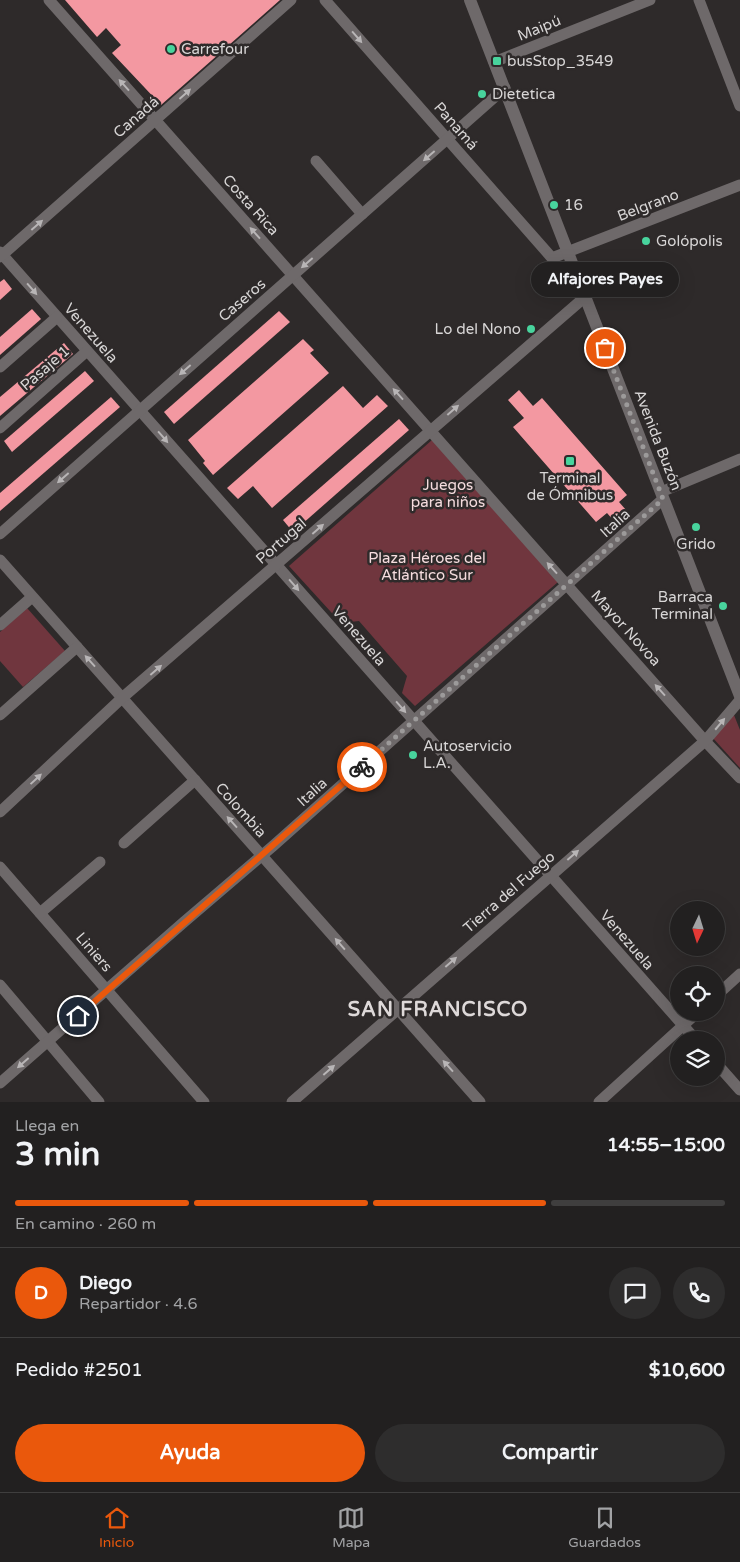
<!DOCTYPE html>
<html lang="es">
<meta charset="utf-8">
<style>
:root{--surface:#222020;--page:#2e2d2d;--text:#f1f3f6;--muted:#a2a3a5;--line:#3f3e3e;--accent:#ea580c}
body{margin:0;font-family:"Varela Round",sans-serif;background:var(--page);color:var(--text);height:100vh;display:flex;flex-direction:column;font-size:19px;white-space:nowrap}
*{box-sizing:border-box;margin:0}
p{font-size:16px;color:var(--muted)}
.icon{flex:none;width:28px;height:28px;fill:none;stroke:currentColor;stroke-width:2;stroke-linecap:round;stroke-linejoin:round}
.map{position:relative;height:1102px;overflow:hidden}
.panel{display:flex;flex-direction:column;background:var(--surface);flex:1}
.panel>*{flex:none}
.needle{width:32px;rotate:184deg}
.controls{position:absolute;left:670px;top:901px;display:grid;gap:10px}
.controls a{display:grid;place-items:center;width:55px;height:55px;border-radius:50%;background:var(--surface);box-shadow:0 5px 20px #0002,0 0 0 1px var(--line);font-size:25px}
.pin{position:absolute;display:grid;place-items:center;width:42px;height:42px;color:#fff;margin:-21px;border:2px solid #fff;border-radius:50%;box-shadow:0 1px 5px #0007}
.courier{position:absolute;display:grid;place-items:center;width:50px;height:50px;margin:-25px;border:4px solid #ea580c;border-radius:50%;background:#fff;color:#222;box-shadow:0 1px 6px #0007}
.bubble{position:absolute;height:35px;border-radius:18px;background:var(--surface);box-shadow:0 5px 20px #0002,0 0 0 1px var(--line);font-size:16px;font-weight:800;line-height:35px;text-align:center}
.overview em{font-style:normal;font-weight:800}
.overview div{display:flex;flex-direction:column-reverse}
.overview{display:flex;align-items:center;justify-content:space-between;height:85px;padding:0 15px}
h1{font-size:32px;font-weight:800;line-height:38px}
.bar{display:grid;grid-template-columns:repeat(4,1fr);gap:8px 5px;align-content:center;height:60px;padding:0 15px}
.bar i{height:6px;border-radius:4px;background:var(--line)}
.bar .on{background:var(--accent)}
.bar p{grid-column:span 4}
.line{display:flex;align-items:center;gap:12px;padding:0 15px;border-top:1px solid var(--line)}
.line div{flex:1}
.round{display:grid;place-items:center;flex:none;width:52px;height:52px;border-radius:26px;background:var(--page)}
.button{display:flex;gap:10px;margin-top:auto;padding:10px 15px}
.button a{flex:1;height:58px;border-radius:30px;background:var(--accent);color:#fff;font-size:20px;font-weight:800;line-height:58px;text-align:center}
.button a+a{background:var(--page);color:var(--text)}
.tab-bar{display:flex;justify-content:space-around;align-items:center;height:70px;border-top:1px solid var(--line);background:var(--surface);font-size:14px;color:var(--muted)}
.tab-bar a{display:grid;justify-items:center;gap:2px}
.tab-bar .on{color:var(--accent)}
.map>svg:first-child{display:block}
.green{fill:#70363e}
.building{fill:#f398a1}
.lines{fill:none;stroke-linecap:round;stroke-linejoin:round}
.street{stroke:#6e696a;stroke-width:11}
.secondary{stroke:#6e696a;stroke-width:12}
.oneway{fill:#b8b5b6}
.done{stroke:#9c9a9a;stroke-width:5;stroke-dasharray:0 9}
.route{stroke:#ea580c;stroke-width:6}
.poi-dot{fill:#48d49d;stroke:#2e2a2a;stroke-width:2}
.labels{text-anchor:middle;stroke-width:5;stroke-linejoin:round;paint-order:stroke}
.street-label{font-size:15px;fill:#d8d6d6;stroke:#2e2a2a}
.poi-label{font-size:15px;fill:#d8d6d6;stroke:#2e2a2a;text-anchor:start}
.park-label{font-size:15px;fill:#f5dcde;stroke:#2e2a2a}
.district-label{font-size:20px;font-weight:bold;letter-spacing:1px;fill:#ded9d9;stroke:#2e2a2a}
</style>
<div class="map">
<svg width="740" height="1102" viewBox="0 0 740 1102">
<rect width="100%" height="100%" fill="#2e2a2a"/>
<g class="green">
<path d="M432,440L558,582L415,706L402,693L407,676L359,621L341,623L289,566Z"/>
<path d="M27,608L65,651L23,687L0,661V632Z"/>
<path d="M732,710L740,730V768L712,737Z"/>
</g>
<g class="building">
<path d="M65,0H280L161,105L112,53L121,45L106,28L97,37Z"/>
<path d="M4,279L12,289L0,300V282Z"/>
<path d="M32,309L41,319L0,355V337Z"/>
<path d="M279,311L290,322L174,424L164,412Z"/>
<path d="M303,339L314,350L310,353L329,373L213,475L203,463L205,461L188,440Z"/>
<path d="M64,343L73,354L0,416V397Z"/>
<path d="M85,371L94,381L12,452L4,441Z"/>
<path d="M343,386L363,408L377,395L388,406L272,508L253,486L238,499L227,488Z"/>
<path d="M519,390L533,406L542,398L627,495L619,502L626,510L614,521L607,513L596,522L513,427L524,418L508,400Z"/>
<path d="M111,397L120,407L0,511V493Z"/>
<path d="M399,419L409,430L293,532L283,520Z"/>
</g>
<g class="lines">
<g class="street">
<path d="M49,0L705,741L740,778"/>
<path d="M325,0L552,258L740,185"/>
<path d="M699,0L740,106"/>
<path d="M494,62L650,0"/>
<path d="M316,161L362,214"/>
<path d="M0,252L696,1040"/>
<path d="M0,257L291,0"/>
<path d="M0,367L57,317"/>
<path d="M0,428L87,351"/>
<path d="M661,492L740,459"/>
<path d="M0,534L505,88"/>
<path d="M0,560L480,1102"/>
<path d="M0,625L32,597"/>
<path d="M0,715L77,647"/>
<path d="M0,812L122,698L585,297"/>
<path d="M124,843L195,780"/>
<path d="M0,867L204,1102"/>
<path d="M40,913L100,862"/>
<path d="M0,985L99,1102"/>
<path d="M716,996L740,974"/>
<path d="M716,1063L740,1090"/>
<path d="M0,1083L184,922L273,846L663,499"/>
<path d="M292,1102L705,741L740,700"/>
<path d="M599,1102L698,1012"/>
</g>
<path class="secondary" d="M470,0L740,696"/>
</g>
<defs><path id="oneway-solid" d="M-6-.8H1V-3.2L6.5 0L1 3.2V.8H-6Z" transform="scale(1.25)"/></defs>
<g class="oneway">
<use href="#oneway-solid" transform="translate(357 37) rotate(49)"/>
<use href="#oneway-solid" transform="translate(124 85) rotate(-132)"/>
<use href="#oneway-solid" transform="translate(185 94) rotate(-42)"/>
<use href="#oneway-solid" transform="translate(429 156) rotate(139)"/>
<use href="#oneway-solid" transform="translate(37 225) rotate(-41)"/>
<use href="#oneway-solid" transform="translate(255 233) rotate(-132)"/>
<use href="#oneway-solid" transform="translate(307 263) rotate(139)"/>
<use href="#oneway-solid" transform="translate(32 289) rotate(49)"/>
<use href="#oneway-solid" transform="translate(185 370) rotate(139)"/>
<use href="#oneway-solid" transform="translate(398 394) rotate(-132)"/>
<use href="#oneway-solid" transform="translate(453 410) rotate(-41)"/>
<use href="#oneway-solid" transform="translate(163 437) rotate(49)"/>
<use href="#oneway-solid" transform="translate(63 478) rotate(139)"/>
<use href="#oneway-solid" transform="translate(318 529) rotate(-41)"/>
<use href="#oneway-solid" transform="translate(552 568) rotate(-132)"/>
<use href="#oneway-solid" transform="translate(294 585) rotate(49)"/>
<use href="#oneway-solid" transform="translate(90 661) rotate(-132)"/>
<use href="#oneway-solid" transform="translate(156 670) rotate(-41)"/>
<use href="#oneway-solid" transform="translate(660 690) rotate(-132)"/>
<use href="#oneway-solid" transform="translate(401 707) rotate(49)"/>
<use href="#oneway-solid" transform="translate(720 724) rotate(-50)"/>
<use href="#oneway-solid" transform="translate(36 779) rotate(-43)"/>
<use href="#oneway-solid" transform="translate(232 822) rotate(-132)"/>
<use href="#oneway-solid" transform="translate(573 855) rotate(-41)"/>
<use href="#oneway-solid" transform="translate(340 944) rotate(-131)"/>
<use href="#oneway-solid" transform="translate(451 962) rotate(-41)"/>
<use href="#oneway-solid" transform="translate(23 1063) rotate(139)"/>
<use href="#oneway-solid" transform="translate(448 1066) rotate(-132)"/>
<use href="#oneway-solid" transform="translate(329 1070) rotate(-41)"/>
</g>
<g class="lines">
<path class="done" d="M362,767L663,499L605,348"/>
<path class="route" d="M78,1016L362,767"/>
</g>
<g class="poi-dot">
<circle cx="171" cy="49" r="5"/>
<rect x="492" y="56" width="10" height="10" rx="2.5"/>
<circle cx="482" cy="94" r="5"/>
<circle cx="554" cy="205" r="5"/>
<circle cx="646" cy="241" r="5"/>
<circle cx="531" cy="329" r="5"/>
<rect x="565" y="456" width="10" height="10" rx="2.5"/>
<circle cx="696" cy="527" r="5"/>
<circle cx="723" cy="606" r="5"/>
<circle cx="413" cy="755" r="5"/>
</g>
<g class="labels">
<g class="street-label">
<text transform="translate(539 28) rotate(-22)" y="5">Maipú</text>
<text transform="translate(136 117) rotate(-41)" y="5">Canadá</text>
<text transform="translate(456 126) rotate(49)" y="5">Panamá</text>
<text transform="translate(251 205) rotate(48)" y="5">Costa Rica</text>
<text transform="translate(648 205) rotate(-21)" y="5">Belgrano</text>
<text transform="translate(242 300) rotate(-41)" y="5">Caseros</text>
<text transform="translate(91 333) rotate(49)" y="5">Venezuela</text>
<text transform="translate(45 368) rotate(-41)" y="5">Pasaje 1</text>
<text transform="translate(658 440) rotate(69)" y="5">Avenida Buzón</text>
<text transform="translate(615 523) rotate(-42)" y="5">Italia</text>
<text transform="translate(281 541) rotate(-41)" y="5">Portugal</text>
<text transform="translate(626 628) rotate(48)" y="5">Mayor Novoa</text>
<text transform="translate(359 636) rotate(49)" y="5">Venezuela</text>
<text transform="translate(312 792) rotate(-42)" y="5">Italia</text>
<text transform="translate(241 810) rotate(48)" y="5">Colombia</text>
<text transform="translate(509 892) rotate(-41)" y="5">Tierra del Fuego</text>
<text transform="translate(627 940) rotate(49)" y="5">Venezuela</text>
<text transform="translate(94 952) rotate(49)" y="5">Liniers</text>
</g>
<g class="poi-label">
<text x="181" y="54">Carrefour</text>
<text x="507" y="66">busStop_3549</text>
<text x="492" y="99">Dietetica</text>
<text x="564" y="210">16</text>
<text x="656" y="246">Golópolis</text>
<text x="521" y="334" text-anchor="end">Lo del Nono</text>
<text x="570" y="483" text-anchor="middle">Terminal<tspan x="570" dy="17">de Ómnibus</tspan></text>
<text x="696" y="549" text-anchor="middle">Grido</text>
<text x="713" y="602" text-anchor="end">Barraca<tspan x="713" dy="17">Terminal</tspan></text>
<text x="423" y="751">Autoservicio<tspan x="423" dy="17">L.A.</tspan></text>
</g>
<g class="park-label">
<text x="448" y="490">Juegos<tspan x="448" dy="17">para niños</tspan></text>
<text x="427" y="563">Plaza Héroes del<tspan x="427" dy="17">Atlántico Sur</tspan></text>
</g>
<g class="district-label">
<text x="438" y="1016">SAN FRANCISCO</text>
</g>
</g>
</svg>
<div class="controls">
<a><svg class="needle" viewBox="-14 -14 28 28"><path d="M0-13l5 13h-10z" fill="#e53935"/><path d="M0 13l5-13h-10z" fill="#a2a3a5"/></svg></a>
<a><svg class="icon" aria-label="locate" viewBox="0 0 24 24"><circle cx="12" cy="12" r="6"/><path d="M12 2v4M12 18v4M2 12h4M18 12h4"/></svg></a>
<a><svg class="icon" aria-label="layers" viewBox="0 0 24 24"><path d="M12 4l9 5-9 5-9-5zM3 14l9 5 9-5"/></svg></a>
</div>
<div class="pin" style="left:605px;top:348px;background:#ea580c"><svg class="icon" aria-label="bag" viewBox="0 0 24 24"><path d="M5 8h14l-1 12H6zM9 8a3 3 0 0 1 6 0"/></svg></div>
<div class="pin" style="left:78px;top:1016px;background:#1f2937"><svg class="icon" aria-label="home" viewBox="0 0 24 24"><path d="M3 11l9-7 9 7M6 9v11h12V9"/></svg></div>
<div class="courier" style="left:362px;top:767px"><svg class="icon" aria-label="bike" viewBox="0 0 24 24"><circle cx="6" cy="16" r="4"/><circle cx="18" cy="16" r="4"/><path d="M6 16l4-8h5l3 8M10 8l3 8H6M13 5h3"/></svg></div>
<div class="bubble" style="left:531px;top:262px;width:148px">Alfajores Payes</div>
</div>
<section class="panel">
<div class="overview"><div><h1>3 min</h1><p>Llega en</p></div><em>14:55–15:00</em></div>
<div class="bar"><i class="on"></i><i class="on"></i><i class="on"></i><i></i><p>En camino · 260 m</p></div>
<div class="line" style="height:90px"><b class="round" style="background:var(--accent);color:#fff">D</b><div><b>Diego</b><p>Repartidor · 4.6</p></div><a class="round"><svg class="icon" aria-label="chat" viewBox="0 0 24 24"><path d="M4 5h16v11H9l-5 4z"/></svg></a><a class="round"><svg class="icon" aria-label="phone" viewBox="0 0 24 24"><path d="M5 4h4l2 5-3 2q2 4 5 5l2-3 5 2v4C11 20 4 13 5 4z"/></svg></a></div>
<div class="line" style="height:65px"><div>Pedido #2501</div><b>$10,600</b></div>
<div class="button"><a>Ayuda</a><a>Compartir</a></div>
</section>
<nav class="tab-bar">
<a class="on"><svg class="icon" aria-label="home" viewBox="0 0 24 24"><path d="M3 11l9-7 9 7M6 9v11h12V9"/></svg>Inicio</a>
<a><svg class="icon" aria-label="map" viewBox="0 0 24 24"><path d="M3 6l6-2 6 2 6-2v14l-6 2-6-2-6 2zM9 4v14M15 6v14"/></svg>Mapa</a>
<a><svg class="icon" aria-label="saved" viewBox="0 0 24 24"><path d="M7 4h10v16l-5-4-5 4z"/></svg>Guardados</a>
</nav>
